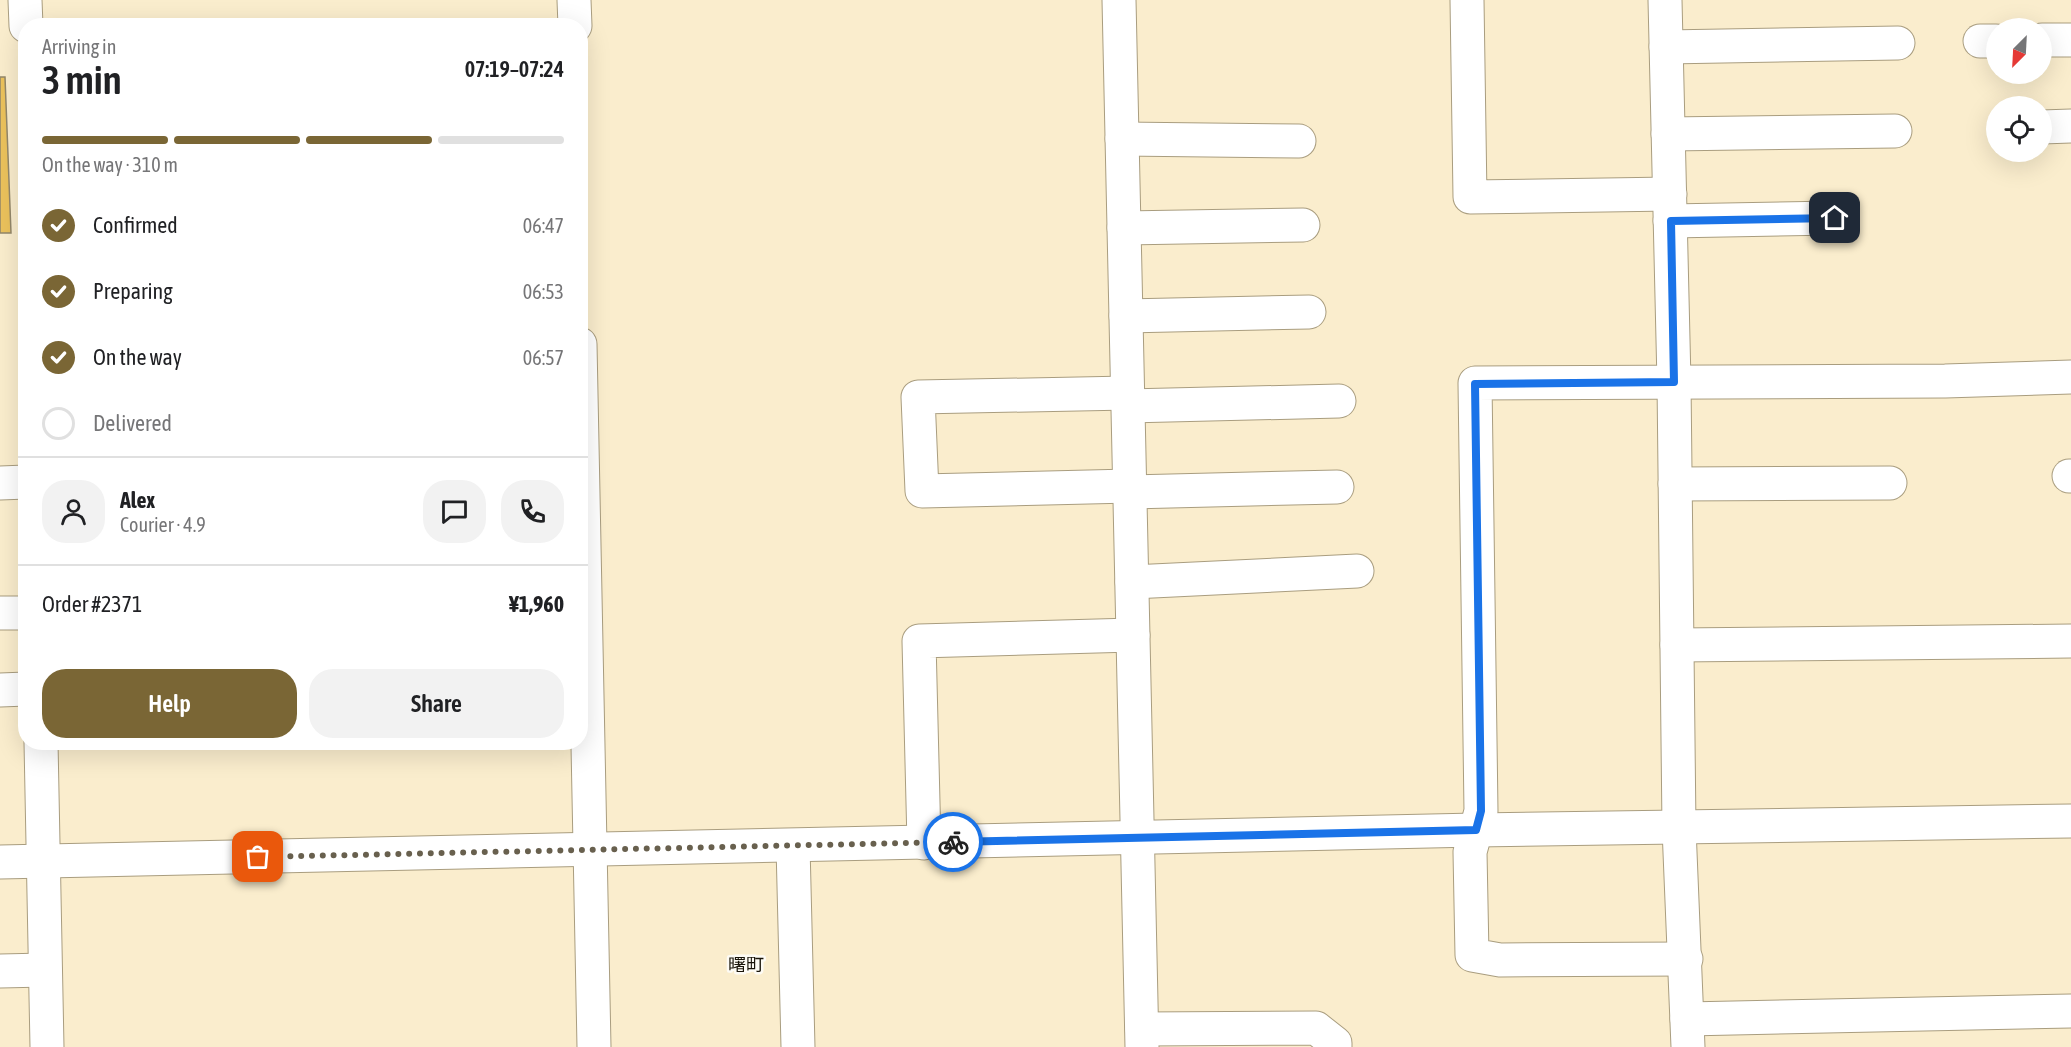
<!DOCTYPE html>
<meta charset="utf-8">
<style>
:root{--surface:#fff;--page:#f2f2f2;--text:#202124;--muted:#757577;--line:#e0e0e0;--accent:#7a6635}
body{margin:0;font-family:"Asap Condensed","Noto Sans JP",sans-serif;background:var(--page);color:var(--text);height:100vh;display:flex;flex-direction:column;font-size:22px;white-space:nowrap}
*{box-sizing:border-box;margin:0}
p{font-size:20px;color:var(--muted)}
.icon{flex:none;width:33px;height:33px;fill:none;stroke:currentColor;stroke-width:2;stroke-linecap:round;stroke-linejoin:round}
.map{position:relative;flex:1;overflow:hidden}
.details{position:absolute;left:18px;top:18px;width:570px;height:732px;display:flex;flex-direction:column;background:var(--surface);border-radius:24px;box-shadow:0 6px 24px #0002}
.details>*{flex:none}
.needle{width:39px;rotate:204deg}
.fabs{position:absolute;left:1986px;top:18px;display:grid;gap:12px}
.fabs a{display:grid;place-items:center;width:66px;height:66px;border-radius:50%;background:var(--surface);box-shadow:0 6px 24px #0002;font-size:30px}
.pin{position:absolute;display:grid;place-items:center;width:51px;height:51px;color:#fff;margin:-26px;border-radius:12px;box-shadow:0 3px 9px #0006}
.courier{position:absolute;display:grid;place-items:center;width:60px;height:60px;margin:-30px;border:4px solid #1a73e8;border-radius:50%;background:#fff;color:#222;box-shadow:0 2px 8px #0007}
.overview em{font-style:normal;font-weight:600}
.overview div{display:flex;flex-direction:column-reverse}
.overview{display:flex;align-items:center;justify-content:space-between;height:102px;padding:0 24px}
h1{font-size:39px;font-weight:600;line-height:45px}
.bar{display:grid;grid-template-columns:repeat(4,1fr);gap:9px 6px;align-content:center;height:72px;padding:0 24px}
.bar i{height:8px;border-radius:4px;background:var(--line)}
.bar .on{background:var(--accent)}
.bar p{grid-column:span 4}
.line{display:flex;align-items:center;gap:15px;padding:0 24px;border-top:2px solid var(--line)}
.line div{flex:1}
.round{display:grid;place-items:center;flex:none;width:63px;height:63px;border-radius:24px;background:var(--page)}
ol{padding:0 24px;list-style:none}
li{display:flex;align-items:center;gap:18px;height:66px}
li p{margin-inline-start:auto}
li .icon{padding:6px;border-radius:50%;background:var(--accent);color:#fff;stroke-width:4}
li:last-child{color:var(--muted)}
li i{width:33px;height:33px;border:3px solid var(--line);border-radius:50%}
.action{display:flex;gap:12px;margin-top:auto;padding:12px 24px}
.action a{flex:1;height:69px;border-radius:24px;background:var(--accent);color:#fff;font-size:24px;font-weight:600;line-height:69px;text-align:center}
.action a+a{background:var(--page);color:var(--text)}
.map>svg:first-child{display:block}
.building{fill:#ebc25c;stroke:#93876a;stroke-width:1.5}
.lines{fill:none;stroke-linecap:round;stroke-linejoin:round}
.minor-casing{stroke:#a99d7f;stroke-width:35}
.minor{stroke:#fff;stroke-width:33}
.done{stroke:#68604e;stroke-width:6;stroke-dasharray:0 10.8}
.route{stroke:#1a73e8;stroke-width:8}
.labels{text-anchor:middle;stroke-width:5;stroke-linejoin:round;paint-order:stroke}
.quarter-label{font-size:18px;fill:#191409;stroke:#fdfbf4}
</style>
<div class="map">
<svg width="2071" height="1047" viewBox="0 0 2071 1047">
<rect width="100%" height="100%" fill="#faedcd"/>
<path class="building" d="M0,77H5L11,233H0Z"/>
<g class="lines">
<defs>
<g id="minor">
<path d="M25,0L26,26"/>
<path d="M574,0L575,26"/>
<path d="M1119,0L1142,1047"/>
<path d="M1467,0L1470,197L1670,194"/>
<path d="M1665,0L1674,382L1679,828L1688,1047"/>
<path d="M2042,40H2071"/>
<path d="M1980,41H1996"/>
<path d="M1666,47L1898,43"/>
<path d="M2042,127L2071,126"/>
<path d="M1668,134L1895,131"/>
<path d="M1122,139L1299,141"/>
<path d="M1670,221L1835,218"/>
<path d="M1124,228L1303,225"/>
<path d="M1126,316L1309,312"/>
<path d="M580,344L594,1047"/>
<path d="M1128,393L918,397L922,491L1130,486"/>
<path d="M1128,406L1339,401"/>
<path d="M2069,476H2071"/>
<path d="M0,483L26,482"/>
<path d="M1675,484L1890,483"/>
<path d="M1130,492L1337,487"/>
<path d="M1132,582L1357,571"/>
<path d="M0,613H26"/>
<path d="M1677,645L2071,641"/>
<path d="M0,690L26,689"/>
<path d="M41,742L47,1047"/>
<path d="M924,843L919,641L1133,635"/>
<path d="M793,846L798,1047"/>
<path d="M0,862L1476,830L2071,821"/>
<path d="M1686,959L1500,960L1472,955L1470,852L1481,811L1475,383L1945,381L2071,377"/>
<path d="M0,971L45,970"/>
<path d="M1687,1019L2071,1011"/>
<path d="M1142,1029L1316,1028L1335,1043V1047"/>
</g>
</defs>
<use href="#minor" class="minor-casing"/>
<use href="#minor" class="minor"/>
</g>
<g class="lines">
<path class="done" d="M258,857L953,842"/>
<path class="route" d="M953,842L1476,830L1481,811L1475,384L1674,382L1671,221L1835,218"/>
</g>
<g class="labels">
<g class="quarter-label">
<text x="746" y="971">曙町</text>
</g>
</g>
</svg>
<div class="fabs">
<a><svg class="needle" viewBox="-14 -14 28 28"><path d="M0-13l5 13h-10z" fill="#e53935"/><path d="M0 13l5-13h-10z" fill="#757577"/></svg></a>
<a><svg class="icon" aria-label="locate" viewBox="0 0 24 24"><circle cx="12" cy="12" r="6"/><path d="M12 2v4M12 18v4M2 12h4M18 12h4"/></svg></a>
</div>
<div class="pin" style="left:258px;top:857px;background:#ea580c"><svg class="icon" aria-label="bag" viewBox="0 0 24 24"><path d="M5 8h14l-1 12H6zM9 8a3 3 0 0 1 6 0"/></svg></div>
<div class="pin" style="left:1835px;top:218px;background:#1f2937"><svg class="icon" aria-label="home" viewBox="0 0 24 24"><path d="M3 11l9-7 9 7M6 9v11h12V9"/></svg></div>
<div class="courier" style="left:953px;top:842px"><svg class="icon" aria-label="bike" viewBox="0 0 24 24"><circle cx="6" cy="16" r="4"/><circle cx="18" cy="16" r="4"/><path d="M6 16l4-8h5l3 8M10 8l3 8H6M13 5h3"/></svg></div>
<section class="details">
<div class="overview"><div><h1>3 min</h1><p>Arriving in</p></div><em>07:19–07:24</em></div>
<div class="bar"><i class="on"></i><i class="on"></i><i class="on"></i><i></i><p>On the way · 310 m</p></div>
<ol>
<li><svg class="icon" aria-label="check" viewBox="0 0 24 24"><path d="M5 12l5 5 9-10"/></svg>Confirmed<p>06:47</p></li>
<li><svg class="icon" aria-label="check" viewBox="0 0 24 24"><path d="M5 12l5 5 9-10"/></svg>Preparing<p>06:53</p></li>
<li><svg class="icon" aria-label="check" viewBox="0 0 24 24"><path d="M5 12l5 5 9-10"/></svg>On the way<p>06:57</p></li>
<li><i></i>Delivered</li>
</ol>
<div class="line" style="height:108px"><a class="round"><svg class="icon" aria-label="person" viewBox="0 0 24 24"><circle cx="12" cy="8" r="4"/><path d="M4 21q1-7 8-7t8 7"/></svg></a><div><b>Alex</b><p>Courier · 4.9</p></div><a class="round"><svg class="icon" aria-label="chat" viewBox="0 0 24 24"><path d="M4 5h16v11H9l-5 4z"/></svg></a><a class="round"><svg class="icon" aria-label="phone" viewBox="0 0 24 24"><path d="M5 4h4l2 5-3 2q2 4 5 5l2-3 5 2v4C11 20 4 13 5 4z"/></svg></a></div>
<div class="line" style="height:78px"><div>Order #2371</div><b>¥1,960</b></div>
<div class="action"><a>Help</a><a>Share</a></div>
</section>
</div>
